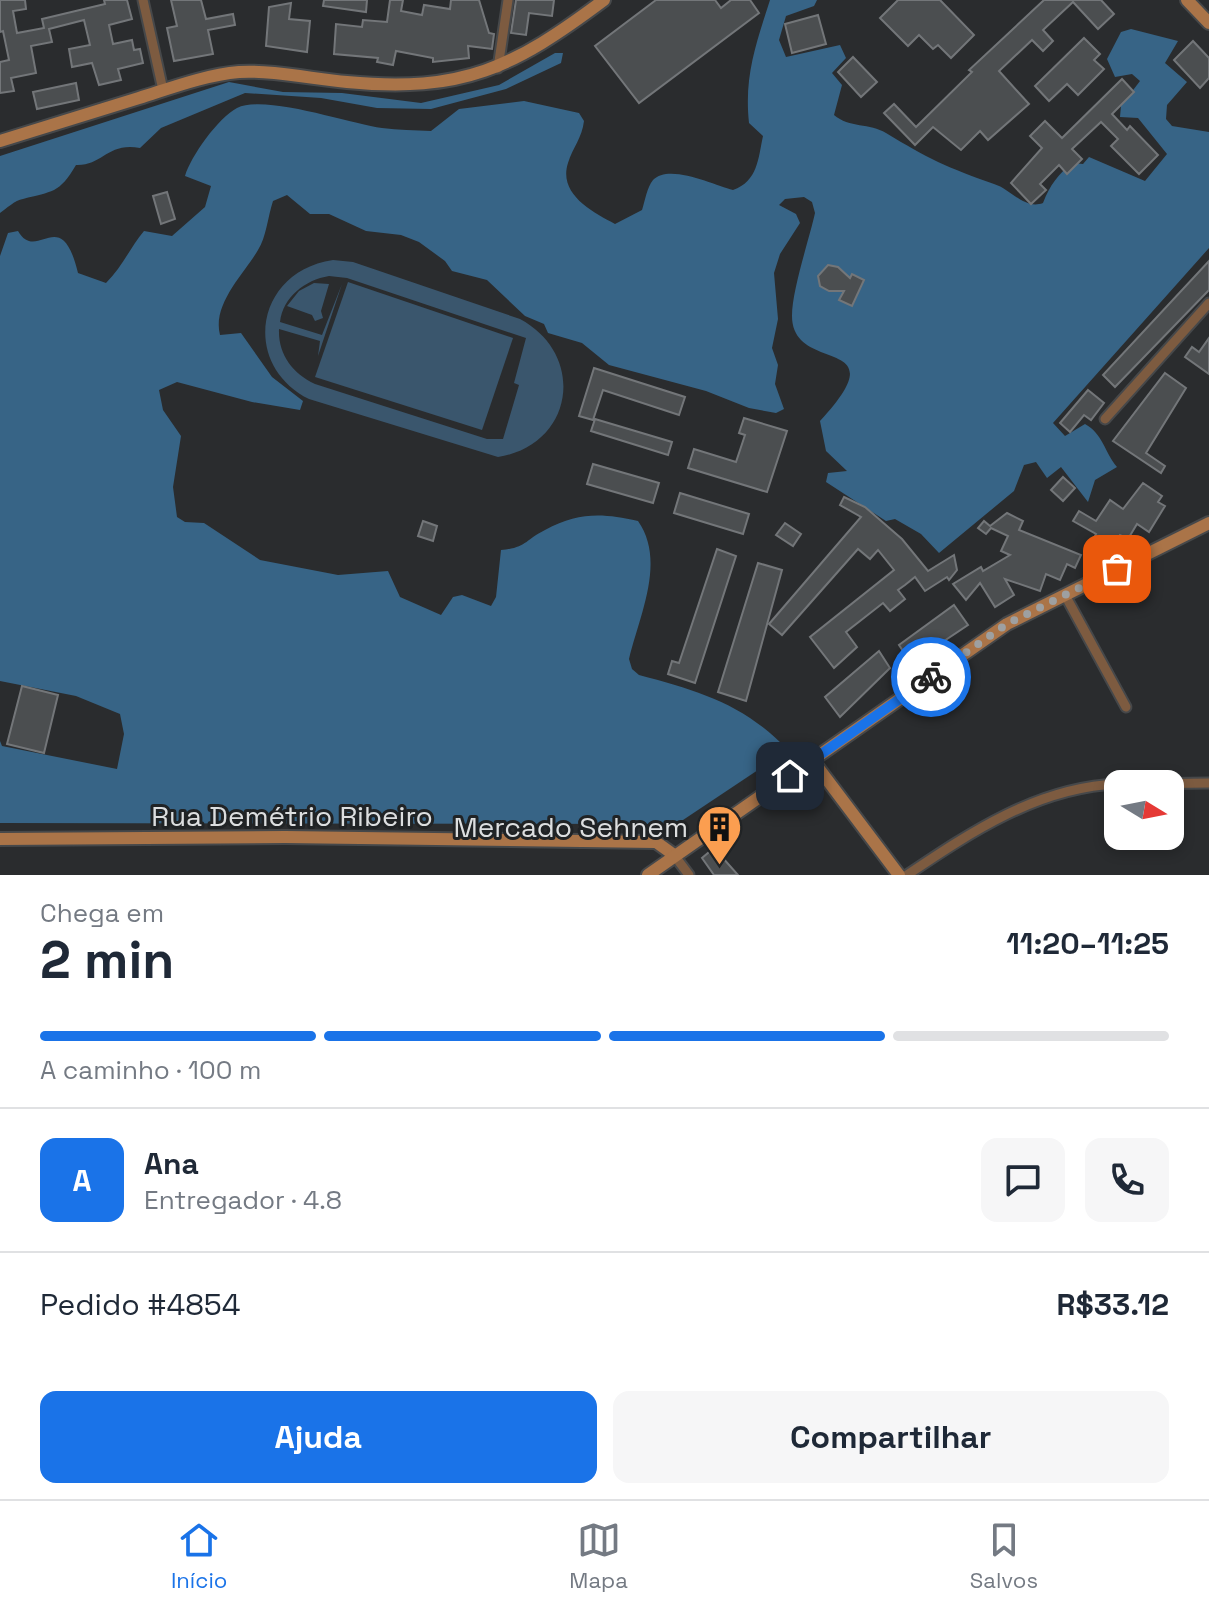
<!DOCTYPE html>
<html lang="pt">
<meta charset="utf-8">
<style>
:root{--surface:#fff;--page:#f6f6f7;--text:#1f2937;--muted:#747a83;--line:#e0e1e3;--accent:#1a73e8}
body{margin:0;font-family:"Space Grotesk",sans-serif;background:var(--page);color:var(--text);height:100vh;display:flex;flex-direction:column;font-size:30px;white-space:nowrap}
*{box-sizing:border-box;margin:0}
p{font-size:26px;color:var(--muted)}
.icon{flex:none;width:44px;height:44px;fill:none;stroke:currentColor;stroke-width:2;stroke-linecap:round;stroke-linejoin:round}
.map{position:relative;height:875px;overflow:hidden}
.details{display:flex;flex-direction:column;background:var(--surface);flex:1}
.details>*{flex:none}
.needle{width:52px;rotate:100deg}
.tools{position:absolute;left:1104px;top:770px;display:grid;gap:16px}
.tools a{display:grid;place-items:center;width:80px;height:80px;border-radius:16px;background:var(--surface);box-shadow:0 4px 12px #0003;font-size:40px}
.pin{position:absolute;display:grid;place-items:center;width:68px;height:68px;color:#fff;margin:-34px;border-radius:16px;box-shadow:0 4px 12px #0006}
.courier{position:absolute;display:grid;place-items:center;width:80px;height:80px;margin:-40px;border:6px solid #1a73e8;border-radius:50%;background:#fff;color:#222;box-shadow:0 2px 10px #0007}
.headline em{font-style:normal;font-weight:700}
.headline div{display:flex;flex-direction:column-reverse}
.headline{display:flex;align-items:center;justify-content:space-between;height:136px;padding:0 40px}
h1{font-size:52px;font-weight:700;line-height:60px}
.bar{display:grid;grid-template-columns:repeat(4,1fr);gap:12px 8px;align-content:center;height:96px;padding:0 40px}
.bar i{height:10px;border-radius:6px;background:var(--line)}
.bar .active{background:var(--accent)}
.bar p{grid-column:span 4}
.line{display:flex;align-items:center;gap:20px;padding:0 40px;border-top:2px solid var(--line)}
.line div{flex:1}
.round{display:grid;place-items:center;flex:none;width:84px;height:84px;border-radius:16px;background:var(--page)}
.button{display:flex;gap:16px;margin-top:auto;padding:16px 40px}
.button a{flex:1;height:92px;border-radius:16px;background:var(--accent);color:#fff;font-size:32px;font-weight:700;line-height:92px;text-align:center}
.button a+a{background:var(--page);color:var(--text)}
.dock{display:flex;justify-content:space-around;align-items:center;height:112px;border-top:2px solid var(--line);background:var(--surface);font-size:22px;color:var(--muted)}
.dock a{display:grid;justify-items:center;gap:4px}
.dock .active{color:var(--accent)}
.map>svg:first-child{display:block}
.green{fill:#3a566d;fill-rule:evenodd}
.forest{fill:#376486}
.building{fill:#4b4e50;stroke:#737679;stroke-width:2}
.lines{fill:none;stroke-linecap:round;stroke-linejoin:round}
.street-casing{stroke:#46484a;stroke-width:13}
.secondary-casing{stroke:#46484a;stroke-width:16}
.street{stroke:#7d5b40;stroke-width:9}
.secondary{stroke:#aa7448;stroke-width:12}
.done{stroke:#9ea0a1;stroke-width:8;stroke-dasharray:0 14.4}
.route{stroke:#1a73e8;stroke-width:10}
.labels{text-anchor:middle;stroke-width:6;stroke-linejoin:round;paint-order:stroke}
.street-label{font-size:28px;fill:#dcdedf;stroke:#202325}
.poi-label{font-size:28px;fill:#dcdedf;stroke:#202325;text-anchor:end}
</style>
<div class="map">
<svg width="1209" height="875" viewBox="0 0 1209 875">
<rect width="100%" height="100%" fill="#2a2c2e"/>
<g class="green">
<path d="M333,260L353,262L520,319C587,355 574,445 498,457L309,399C240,364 256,271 333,260ZM329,276L347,278L526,338L514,383L519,385L503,439H487L315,384C292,373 278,354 279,329L320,341L318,356L342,284L322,335L280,322C283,297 305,280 329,276Z"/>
<path d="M348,282L513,338L482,430L315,377Z"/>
<path d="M314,283L329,284L321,311L323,318L315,321L312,315L287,306L299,291Z"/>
</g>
<g class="forest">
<path d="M770,0H817L814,6L786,16L779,40L786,57L840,45L846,58L832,73L842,85L834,115C849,128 870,123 886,133C927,158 948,168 994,184C1011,189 1024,210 1043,203C1050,185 1058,174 1073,163L1083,164L1089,157L1145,181L1167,154L1138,118L1120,117L1121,106L1140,81L1132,74L1115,77L1107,59L1121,32L1131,29L1178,41L1165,63L1187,82L1167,105L1166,119L1172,126L1209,132V248L1053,423L1065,436L1085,424C1103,434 1104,451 1117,467L1095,480L1088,502L1061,467L1047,478L1036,462L1024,465L1014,491L939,553L921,534L895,519L886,521L826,482L828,473L847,471L826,451L820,421C901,333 792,376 792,316C792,290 809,240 815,213L812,202L804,197L785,199L779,205L796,214L800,223L780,254L774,273L778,319L772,348L778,365L775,384L784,409L776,413L749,408L706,391L609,365L582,343L548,333L544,324L525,316L487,280L452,271L445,261L419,242L401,235L366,231L329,214H310L287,195L273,201C268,216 266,238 258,250C244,274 212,304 220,335L241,333L272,377L303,401L300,410L252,402L177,382L159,390L163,410L181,436L173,487L177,517L185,522L204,523L260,560L338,575L388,571L400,597L441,615L453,597L462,595L491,606L496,597L501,550C526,548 525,540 545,530C579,512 602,513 638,521C666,561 640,614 629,659L632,669L639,675C699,691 744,704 788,750L677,824L0,823V741L2,746L117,769L124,734L120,714L76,696L0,681V256L8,233L18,231C37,264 61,202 78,273L106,283C122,267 130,248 144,231L172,236L205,207L211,186L185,176C191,156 218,118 237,108C266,94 350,124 382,128C398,130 415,130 431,131L459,109L524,101L579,113L584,121C582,138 573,147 568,163C558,194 592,212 615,224L642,210C645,201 647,187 653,180C669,163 714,185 733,190C758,181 758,159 763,136L749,123C744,76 756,44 770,0Z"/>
<path d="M555,53H563L561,63L506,89L431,109L377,108L321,98L245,93L161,128L140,148C107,142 103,166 76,165C59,194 52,191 23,199C15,200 6,209 0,213V156L229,82L283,92L342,93L421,103L499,85Z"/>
</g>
<g class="building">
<path d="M0,0H25L26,9L13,11L17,33L44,28L42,19L105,4L104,0H127L132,19L109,25L113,44L132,40L134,50L140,49L143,63L118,69L121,80L99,85L92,63L72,67L69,49L90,45L84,20L49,29L52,42L31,46L36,73L11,78L14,91L0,93V62L9,60L3,31L0,32Z"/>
<path d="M171,0H201L206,19L233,14L235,25L208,30L213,54L174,61L167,28L177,26Z"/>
<path d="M324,0H367L366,12L323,6Z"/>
<path d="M390,0H403L401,11L422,15L424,5L450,9L451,0H479L489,33L494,34L492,49L468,46L469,58L433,62V58L396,51L393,65L377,62L378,58L334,54L336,24L362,27L363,20L387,22Z"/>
<path d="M516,0H554L552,16L529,13L526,35L511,33Z"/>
<path d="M656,0H715L721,8L731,0H750L759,13L639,103L595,46Z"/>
<path d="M898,0H940L974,35L951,58L938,45L933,49L919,35L908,46L880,18Z"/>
<path d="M1044,0H1101L1114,14L1098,29L1073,2L1043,30L1053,41L1043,51L1032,40L999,71L1029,104L988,140L980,131L961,150L933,127L915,145L884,113L894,104L916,127L972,72L969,70Z"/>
<path d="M291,3L289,19L310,21L307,52L266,46L269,7Z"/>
<path d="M818,15L826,44L792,53L785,24Z"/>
<path d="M1084,38L1100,54L1094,60L1104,69L1078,95L1067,84L1049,101L1035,86Z"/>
<path d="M1193,41L1209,58V78L1200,88L1174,60Z"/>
<path d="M853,57L877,82L861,97L838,72Z"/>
<path d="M1122,79L1134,92L1112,114L1127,130L1130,126L1158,155L1139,174L1111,146L1118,139L1101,122L1072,149L1082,159L1067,174L1059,165L1040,184L1046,190L1031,204L1011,183L1042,148L1030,136L1045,121L1062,138Z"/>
<path d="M76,83L79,100L37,109L33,92Z"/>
<path d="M167,192L175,219L161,224L153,196Z"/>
<path d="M1209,261V290L1115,387L1103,375Z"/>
<path d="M828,265L838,267L850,278L852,274L864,280L852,306L839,300L844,291H829L820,286L818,276Z"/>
<path d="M1209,338V374L1185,357L1192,347L1199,352Z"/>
<path d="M594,368L685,397L679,415L603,390L593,420L579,416Z"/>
<path d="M1165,373L1186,388L1146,453L1165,466L1161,473L1113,441Z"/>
<path d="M1088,390L1104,403L1091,420L1084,415L1070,432L1060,423Z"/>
<path d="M744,418L787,431L767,492L688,468L694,449L736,462L745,435L739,433Z"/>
<path d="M595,419L672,442L668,455L591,431Z"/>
<path d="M593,464L659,483L653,503L587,484Z"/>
<path d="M1063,477L1075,488L1063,501L1051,490Z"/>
<path d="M1143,483L1162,496L1158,502L1165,506L1149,532L1137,524L1128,539L1120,535L1112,550L1093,540L1096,534L1073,521L1079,511L1096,521L1110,500L1123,509Z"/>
<path d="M680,493L749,514L743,534L674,513Z"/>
<path d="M844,497L865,507L902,539L928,571L954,555L957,570L949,580L947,577L925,591L915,577L905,585L898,590L905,599L890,611L883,603L846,632L857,647L834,668L810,637L894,570L878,550L870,559L858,549L782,635L769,624L861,517L840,505Z"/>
<path d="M1007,513L1023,521L1019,530L1081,555L1075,568L1067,564L1060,580L1046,574L1040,591L1005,579L1014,595L995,607L980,583L966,600L953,584L981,567L983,571L1010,555L1001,551L1008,536L991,528L986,534L978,528L984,521L990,526Z"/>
<path d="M423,521L437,526L433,541L418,536Z"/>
<path d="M785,523L801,534L793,546L776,535Z"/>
<path d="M717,549L736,556L695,683L668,674L672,661L679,663Z"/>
<path d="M758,563L782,570L746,701L718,692Z"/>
<path d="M954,605L968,625L911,663L899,645Z"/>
<path d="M879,651L890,668L840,717L825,697Z"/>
<path d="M22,686L58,695L44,753L7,744Z"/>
<path d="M714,848L738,875H714L702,858Z"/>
</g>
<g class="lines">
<defs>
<g id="street">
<path d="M143,0L163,90"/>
<path d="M498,68L508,0"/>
<path d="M1105,419L1209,303"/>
<path d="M1065,595L1126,707"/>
<path d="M1134,784L1209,783"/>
<path d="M674,855L689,875"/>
<path d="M907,875C971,832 1038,787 1118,784"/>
</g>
<g id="secondary">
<path d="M1187,0L1209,23"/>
<path d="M0,141C46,127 93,112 139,98C171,88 205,75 239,72C273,70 313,79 347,82C463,93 513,68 604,0"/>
<path d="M813,761L899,875"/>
<path d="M0,839L285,837L656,842L674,855"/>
<path d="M648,875L1007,624L1209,523"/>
</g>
</defs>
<use href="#street" class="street-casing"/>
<use href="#secondary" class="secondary-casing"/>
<use href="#street" class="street"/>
<use href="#secondary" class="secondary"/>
</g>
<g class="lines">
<path class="done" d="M931,677L1007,624L1117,569"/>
<path class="route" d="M790,776L931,677"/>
</g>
<defs>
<symbol id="building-pin" viewBox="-11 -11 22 30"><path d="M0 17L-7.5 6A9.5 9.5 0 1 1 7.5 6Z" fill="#fb9e50" stroke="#202325"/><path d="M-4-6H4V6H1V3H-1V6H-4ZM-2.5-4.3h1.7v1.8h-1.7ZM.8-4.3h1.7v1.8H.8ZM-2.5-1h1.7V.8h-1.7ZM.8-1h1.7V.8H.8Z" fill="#111"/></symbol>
</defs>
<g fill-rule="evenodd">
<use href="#building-pin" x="694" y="802" width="51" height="69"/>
</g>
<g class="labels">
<g class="street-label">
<text x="292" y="826">Rua Demétrio Ribeiro</text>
</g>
<g class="poi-label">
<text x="688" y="837">Mercado Sehnem</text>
</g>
</g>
</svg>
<div class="tools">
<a><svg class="needle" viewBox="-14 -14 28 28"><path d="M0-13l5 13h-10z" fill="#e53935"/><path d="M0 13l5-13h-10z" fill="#747a83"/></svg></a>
</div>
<div class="pin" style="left:1117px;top:569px;background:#ea580c"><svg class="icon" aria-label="bag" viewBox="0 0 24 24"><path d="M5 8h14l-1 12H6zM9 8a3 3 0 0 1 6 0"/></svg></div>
<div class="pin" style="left:790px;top:776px;background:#1f2937"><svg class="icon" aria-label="home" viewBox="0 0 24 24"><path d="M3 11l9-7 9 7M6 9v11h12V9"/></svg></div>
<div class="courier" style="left:931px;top:677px"><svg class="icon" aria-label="bike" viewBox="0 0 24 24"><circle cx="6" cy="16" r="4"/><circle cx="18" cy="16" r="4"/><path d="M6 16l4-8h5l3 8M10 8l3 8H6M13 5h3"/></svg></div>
</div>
<section class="details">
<div class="headline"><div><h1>2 min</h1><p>Chega em</p></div><em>11:20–11:25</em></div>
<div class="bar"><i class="active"></i><i class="active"></i><i class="active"></i><i></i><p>A caminho · 100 m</p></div>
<div class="line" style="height:144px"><b class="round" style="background:var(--accent);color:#fff">A</b><div><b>Ana</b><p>Entregador · 4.8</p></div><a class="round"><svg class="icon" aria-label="chat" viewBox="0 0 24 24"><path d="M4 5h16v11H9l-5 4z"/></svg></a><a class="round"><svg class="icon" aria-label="phone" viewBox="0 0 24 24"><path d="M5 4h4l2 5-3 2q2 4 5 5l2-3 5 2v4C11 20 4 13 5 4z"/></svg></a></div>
<div class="line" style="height:104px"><div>Pedido #4854</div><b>R$33.12</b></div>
<div class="button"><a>Ajuda</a><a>Compartilhar</a></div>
</section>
<nav class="dock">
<a class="active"><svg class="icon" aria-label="home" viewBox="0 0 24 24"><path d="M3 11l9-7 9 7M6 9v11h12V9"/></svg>Início</a>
<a><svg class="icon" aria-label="map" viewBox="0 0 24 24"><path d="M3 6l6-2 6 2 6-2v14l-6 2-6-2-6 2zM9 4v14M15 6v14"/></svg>Mapa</a>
<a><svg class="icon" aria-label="saved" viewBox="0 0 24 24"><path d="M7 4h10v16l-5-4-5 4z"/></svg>Salvos</a>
</nav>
